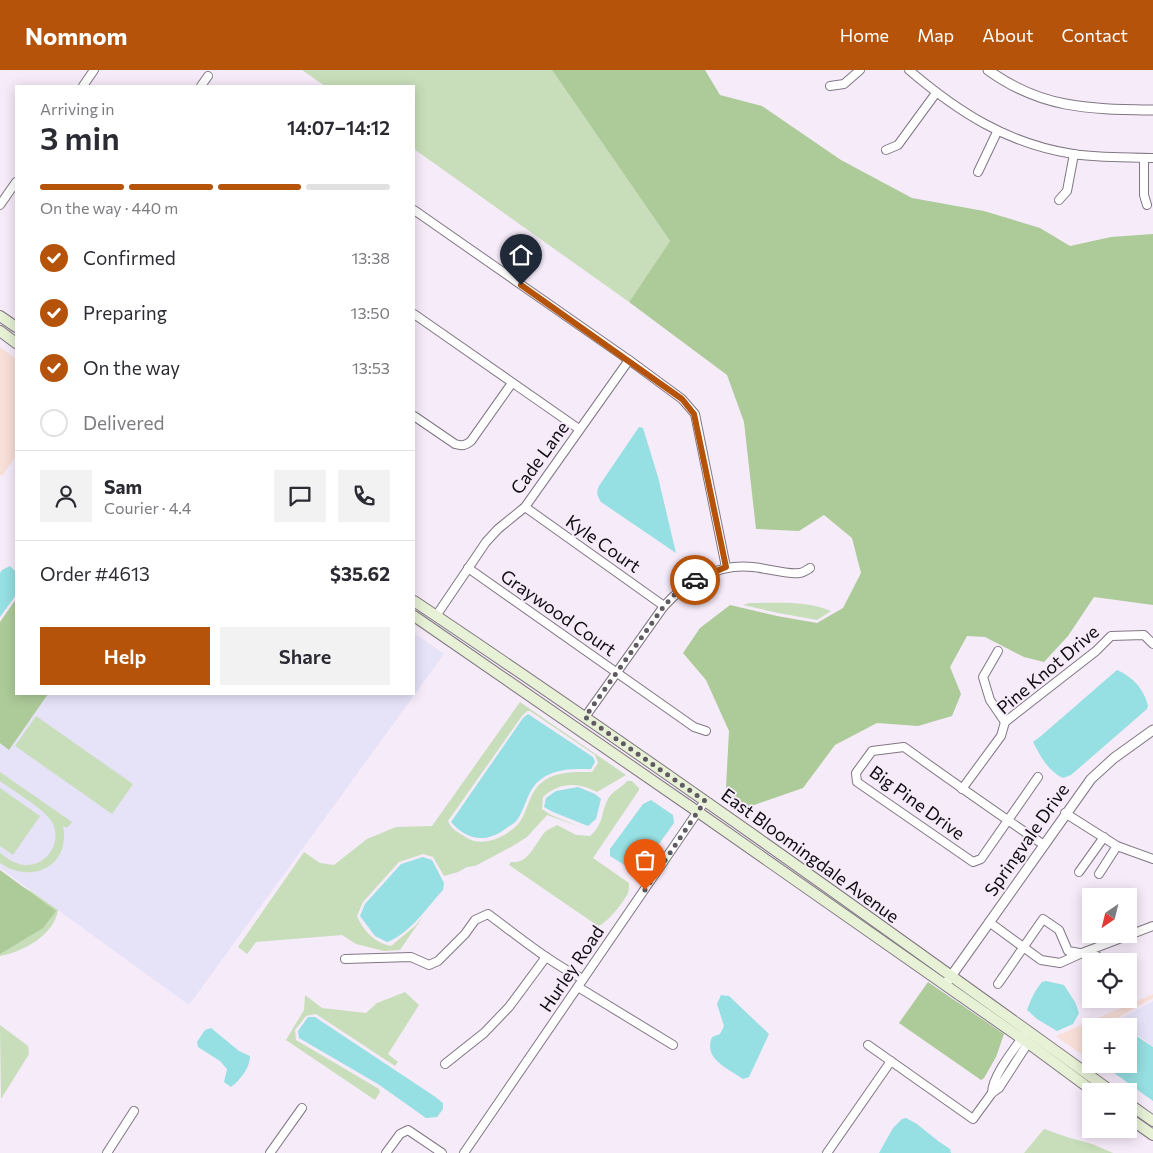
<!DOCTYPE html>
<meta charset="utf-8">
<style>
:root{--surface:#fff;--page:#f2f2f3;--text:#2b2b33;--muted:#7c7c81;--line:#e1e1e2;--accent:#b45309}
body{margin:0;font-family:Commissioner,sans-serif;background:var(--page);color:var(--text);height:100vh;display:flex;flex-direction:column;font-size:19px;white-space:nowrap}
*{box-sizing:border-box;margin:0}
p{font-size:16px;color:var(--muted)}
.icon{flex:none;width:28px;height:28px;fill:none;stroke:currentColor;stroke-width:2;stroke-linecap:round;stroke-linejoin:round}
.map{position:relative;flex:1;overflow:hidden}
.side{position:absolute;left:15px;top:15px;width:400px;height:610px;display:flex;flex-direction:column;background:var(--surface);border-radius:0px;box-shadow:0 2px 12px #0003}
.side>*{flex:none}
.needle{width:32px;rotate:215deg}
.fabs{position:absolute;left:1082px;top:818px;display:grid;gap:10px}
.fabs a{display:grid;place-items:center;width:55px;height:55px;border-radius:0px;background:var(--surface);box-shadow:0 2px 12px #0003;font-size:25px}
.pin{position:absolute;display:grid;place-items:center;width:42px;height:42px;color:#fff;margin:-51px -21px;border-radius:50% 50% 50% 0;rotate:-45deg;box-shadow:0 0 5px #0007}
.pin .icon{rotate:45deg}
.courier{position:absolute;display:grid;place-items:center;width:50px;height:50px;margin:-25px;border:4px solid #b45309;border-radius:50%;background:#fff;color:#222;box-shadow:0 1px 6px #0007}
.summary em{font-style:normal;font-weight:600}
.summary div{display:flex;flex-direction:column-reverse}
.summary{display:flex;align-items:center;justify-content:space-between;height:85px;padding:0 25px}
h1{font-size:32px;font-weight:600;line-height:38px}
.bar{display:grid;grid-template-columns:repeat(4,1fr);gap:8px 5px;align-content:center;height:60px;padding:0 25px}
.bar i{height:6px;border-radius:4px;background:var(--line)}
.bar .active{background:var(--accent)}
.bar p{grid-column:span 4}
.line{display:flex;align-items:center;gap:12px;padding:0 25px;border-top:1px solid var(--line)}
.line div{flex:1}
.round{display:grid;place-items:center;flex:none;width:52px;height:52px;border-radius:0px;background:var(--page)}
ol{padding:0 25px;list-style:none}
li{display:flex;align-items:center;gap:15px;height:55px}
li p{margin-inline-start:auto}
li .icon{padding:5px;border-radius:50%;background:var(--accent);color:#fff;stroke-width:4}
li:last-child{color:var(--muted)}
li i{width:28px;height:28px;border:2px solid var(--line);border-radius:50%}
.cta{display:flex;gap:10px;margin-top:auto;padding:10px 25px}
.cta a{flex:1;height:58px;border-radius:0px;background:var(--accent);color:#fff;font-size:20px;font-weight:600;line-height:58px;text-align:center}
.cta a+a{background:var(--page);color:var(--text)}
header{display:flex;align-items:center;gap:30px;box-sizing:border-box;height:70px;padding:0 25px;background:var(--accent);color:#fff}
header strong{font-size:24px}
nav{display:flex;gap:28px;margin-inline-start:auto;font-size:18px}
.map>svg:first-child{display:block}
.commercial{fill:#f8dfd7}
.education{fill:#e6e2f8}
.green{fill:#c8deba;fill-rule:evenodd}
.forest{fill:#adca99}
.water{fill:#96dfe2}
.lines{fill:none;stroke-linecap:round;stroke-linejoin:round}
.minor-casing{stroke:#817783;stroke-width:10}
.tertiary-casing{stroke:#817783;stroke-width:11}
.secondary-casing{stroke:#817783;stroke-width:12}
.minor{stroke:#fff;stroke-width:8}
.tertiary{stroke:#fff;stroke-width:9}
.secondary{stroke:#e6f1d5;stroke-width:10}
.done{stroke:#605b62;stroke-width:5;stroke-dasharray:0 9}
.route{stroke:#b45309;stroke-width:6}
.labels{text-anchor:middle;stroke-width:4;stroke-linejoin:round;paint-order:stroke}
.street-label{font-size:18px;fill:#100d11;stroke:#f6ebf9}
</style>
<header>
<strong>Nomnom</strong>
<nav><a>Home</a><a>Map</a><a>About</a><a>Contact</a></nav>
</header>
<div class="map">
<svg width="1153" height="1083" viewBox="0 0 1153 1083">
<rect width="100%" height="100%" fill="#f6ebf9"/>
<g class="commercial">
<path d="M0,277L16,289V386L2,406L0,405Z"/>
<path d="M1153,924V928L1116,949L1115,953L1119,956H1091V991L1056,966Z"/>
</g>
<g class="education">
<path d="M414,563L444,584L189,935L0,798V673L9,679L48,624H414Z"/>
<path d="M1153,931V976L1129,959V956H1125L1117,951Z"/>
</g>
<g class="green">
<path d="M302,0H552L670,171L629,232L414,79V16H325Z"/>
<path d="M749,533C776,533 806,530 831,541L817,550L778,543L743,535Z"/>
<path d="M520,632L626,705L597,722C578,712 560,712 543,727L542,739L551,745L581,757L547,745L527,767L511,777L475,796L467,797L458,802L444,806L433,787L423,784L399,792L363,832L357,846C363,861 375,873 391,876L415,856L424,845L400,880L384,881L356,874L342,865L256,872L247,884L238,877L304,782L320,793L334,795L367,769L396,757L432,756ZM527,641H530L595,685L598,693L592,702C574,702 555,701 541,713C529,723 528,741 519,753C508,766 483,778 467,768C460,763 451,760 448,751L522,646Z"/>
<path d="M36,646L133,714L112,744L15,676Z"/>
<path d="M0,702L72,752L67,758L63,756C71,796 32,815 0,793V783C8,789 15,794 24,795C47,797 63,772 52,752C45,739 13,721 0,711Z"/>
<path d="M627,711H632L639,718V720L593,788L629,813C629,817 629,822 627,825C622,834 606,854 598,856L509,795L511,792C530,794 535,772 546,761C549,759 554,757 557,755L576,765L590,766C604,754 600,746 607,731C611,721 621,719 627,711Z"/>
<path d="M0,718L40,746L13,785L0,776Z"/>
<path d="M0,807L31,821L58,840C54,865 23,882 0,886Z"/>
<path d="M405,922L419,935L388,984L398,992L395,996L316,944L306,946L295,960L296,970L379,1019L380,1022L375,1030L286,970L304,940L305,925L322,938L366,943L377,933Z"/>
<path d="M0,955L28,976L29,984L1,1029Z"/>
<path d="M1044,1059L1070,1068L1092,1074L1113,1083H1024Z"/>
</g>
<g class="forest">
<path d="M552,0H705L720,25L762,36L841,90L912,128L984,141L1040,158L1070,176L1111,167L1153,164V535L1094,527L1068,566L1044,592L1024,587L985,567L967,566L950,597L961,624L952,646L918,656L877,653L835,675L803,718L737,741L726,717L729,661L706,610L683,583L700,558L730,535L777,546L817,553L843,538L861,503L852,468L824,445L799,461L756,459L744,352L727,305L629,232L670,171Z"/>
<path d="M16,529V624H48L9,680L0,673V552Z"/>
<path d="M0,800L56,841L43,858L0,884Z"/>
<path d="M928,912L1004,964L996,987L984,1008L981,1010L899,953Z"/>
</g>
<g class="water">
<path d="M639,357L643,358L658,407L676,483L601,432C597,426 596,423 599,416Z"/>
<path d="M10,496L16,502V525L0,547V503L2,500Z"/>
<path d="M1117,600C1133,607 1144,619 1148,636L1147,639L1071,705L1063,708C1047,700 1041,687 1033,672L1041,666Z"/>
<path d="M528,644L593,687L595,692L591,699C573,699 555,698 540,710C527,720 526,738 517,750C515,753 511,755 508,757C488,773 468,772 451,752L523,648Z"/>
<path d="M578,717L595,724L601,729L596,749L588,756L553,742L544,737L546,728L556,721Z"/>
<path d="M651,730L673,745L674,753L640,800L634,801L610,786V779L643,734Z"/>
<path d="M423,787L432,790L444,813L443,820C426,838 411,863 387,872L375,866L360,846L365,834L401,794Z"/>
<path d="M1046,911L1064,915L1075,932L1079,943L1073,954L1057,961L1037,949L1027,940C1031,929 1035,920 1042,912Z"/>
<path d="M721,925L729,926L769,964L749,1007L743,1009C727,998 703,989 712,967L720,964L724,956L717,934Z"/>
<path d="M308,947H315L434,1026L443,1033V1039L437,1047L426,1048L378,1014L299,968L298,961Z"/>
<path d="M211,958L239,981L250,986C250,998 240,1010 231,1017L224,1012L227,999L220,991L198,977L197,972L205,960Z"/>
<path d="M1135,965L1153,977V1031L1110,1000L1114,994H1129V973Z"/>
<path d="M906,1048L917,1054L938,1071L950,1079L951,1083H879L893,1058L902,1049Z"/>
</g>
<g class="lines">
<defs>
<g id="minor">
<path d="M909,0C958,42 1008,74 1073,84C1099,88 1127,87 1153,88"/>
<path d="M83,16L94,0"/>
<path d="M201,16L208,6"/>
<path d="M830,16L844,14L860,0"/>
<path d="M886,80L898,75L936,23"/>
<path d="M1144,88V125L1147,135"/>
<path d="M978,102L997,62"/>
<path d="M1059,130L1067,121L1074,84"/>
<path d="M0,135L16,112"/>
<path d="M414,140L629,290L682,329L695,344L726,497"/>
<path d="M414,244L579,359"/>
<path d="M414,346L455,374C462,376 465,376 471,371L512,313"/>
<path d="M525,437L664,536"/>
<path d="M468,498L694,657L706,661"/>
<path d="M436,546L486,472L498,459L525,437L629,290"/>
<path d="M998,581L983,607L990,630L1005,652"/>
<path d="M585,647L664,536C687,511 718,493 753,497C764,498 790,505 799,503C803,503 807,500 810,498"/>
<path d="M1038,707L981,789L973,792L857,712L856,703L872,681L904,677C950,710 997,743 1044,775"/>
<path d="M962,719L1001,666L1005,652L1096,581L1111,566L1144,565L1153,574"/>
<path d="M1065,743L1117,776L1153,789"/>
<path d="M1079,802L1104,767"/>
<path d="M1099,804L1117,776"/>
<path d="M989,852L1041,890L1060,893L1082,883L1153,856"/>
<path d="M345,889L411,887L429,895L438,891L465,864L475,850L488,844C519,867 549,892 583,909"/>
<path d="M998,914L1043,849L1059,860L1068,881L1097,886L1100,891"/>
<path d="M578,917L673,975"/>
<path d="M868,975L973,1049L992,1023L999,1018L1028,973"/>
<path d="M445,994L484,963L509,937L546,887"/>
<path d="M992,1023C992,1006 1015,978 1025,964"/>
<path d="M107,1083L134,1041"/>
<path d="M270,1083L302,1038"/>
<path d="M386,1083L400,1064L408,1060L442,1083"/>
<path d="M464,1083L705,731"/>
<path d="M827,1083L891,991"/>
</g>
<g id="tertiary">
<path d="M988,0C1042,39 1089,39 1153,40"/>
<path d="M947,912L1091,709L1114,688L1153,660"/>
</g>
<g id="secondary">
<path d="M0,246L16,257"/>
<path d="M0,261L16,273"/>
<path d="M414,531C650,689 881,855 1111,1021"/>
<path d="M414,546L698,742L1028,973L1093,1021"/>
<path d="M1129,1034L1153,1051"/>
<path d="M1129,1048L1153,1065"/>
</g>
</defs>
<use href="#minor" class="minor-casing"/>
<use href="#tertiary" class="tertiary-casing"/>
<use href="#secondary" class="secondary-casing"/>
<use href="#minor" class="minor"/>
<use href="#tertiary" class="tertiary"/>
<use href="#secondary" class="secondary"/>
</g>
<g class="lines">
<path class="done" d="M645,820L705,731L585,647L664,536L677,522L695,510"/>
<path class="route" d="M521,215L682,329L694,344L726,497L695,510"/>
</g>
<g class="labels">
<g class="street-label">
<text transform="translate(540 388) rotate(-54)" y="6">Cade Lane</text>
<text transform="translate(603 474) rotate(35)" y="6">Kyle Court</text>
<text transform="translate(558 543) rotate(35)" y="6">Graywood Court</text>
<text transform="translate(1048 600) rotate(-40)" y="6">Pine Knot Drive</text>
<text transform="translate(917 733) rotate(36)" y="6">Big Pine Drive</text>
<text transform="translate(1027 770) rotate(-55)" y="6">Springvale Drive</text>
<text transform="translate(810 786) rotate(36)" y="6">East Bloomingdale Avenue</text>
<text transform="translate(572 899) rotate(-56)" y="6">Hurley Road</text>
</g>
</g>
</svg>
<div class="fabs">
<a><svg class="needle" viewBox="-14 -14 28 28"><path d="M0-13l5 13h-10z" fill="#e53935"/><path d="M0 13l5-13h-10z" fill="#7c7c81"/></svg></a>
<a><svg class="icon" aria-label="locate" viewBox="0 0 24 24"><circle cx="12" cy="12" r="6"/><path d="M12 2v4M12 18v4M2 12h4M18 12h4"/></svg></a>
<a>+</a>
<a>−</a>
</div>
<div class="pin" style="left:645px;top:820px;background:#ea580c"><svg class="icon" aria-label="bag" viewBox="0 0 24 24"><path d="M5 8h14l-1 12H6zM9 8a3 3 0 0 1 6 0"/></svg></div>
<div class="pin" style="left:521px;top:215px;background:#1f2937"><svg class="icon" aria-label="home" viewBox="0 0 24 24"><path d="M3 11l9-7 9 7M6 9v11h12V9"/></svg></div>
<div class="courier" style="left:695px;top:510px"><svg class="icon" aria-label="car" viewBox="0 0 24 24"><path d="M5 17H2v-5l4-1 3-4h7l3 4 3 1v5h-3M9 17h6M6 11h13"/><circle cx="7" cy="17" r="2"/><circle cx="17" cy="17" r="2"/></svg></div>
<section class="side">
<div class="summary"><div><h1>3 min</h1><p>Arriving in</p></div><em>14:07–14:12</em></div>
<div class="bar"><i class="active"></i><i class="active"></i><i class="active"></i><i></i><p>On the way · 440 m</p></div>
<ol>
<li><svg class="icon" aria-label="check" viewBox="0 0 24 24"><path d="M5 12l5 5 9-10"/></svg>Confirmed<p>13:38</p></li>
<li><svg class="icon" aria-label="check" viewBox="0 0 24 24"><path d="M5 12l5 5 9-10"/></svg>Preparing<p>13:50</p></li>
<li><svg class="icon" aria-label="check" viewBox="0 0 24 24"><path d="M5 12l5 5 9-10"/></svg>On the way<p>13:53</p></li>
<li><i></i>Delivered</li>
</ol>
<div class="line" style="height:90px"><a class="round"><svg class="icon" aria-label="person" viewBox="0 0 24 24"><circle cx="12" cy="8" r="4"/><path d="M4 21q1-7 8-7t8 7"/></svg></a><div><b>Sam</b><p>Courier · 4.4</p></div><a class="round"><svg class="icon" aria-label="chat" viewBox="0 0 24 24"><path d="M4 5h16v11H9l-5 4z"/></svg></a><a class="round"><svg class="icon" aria-label="phone" viewBox="0 0 24 24"><path d="M5 4h4l2 5-3 2q2 4 5 5l2-3 5 2v4C11 20 4 13 5 4z"/></svg></a></div>
<div class="line" style="height:65px"><div>Order #4613</div><b>$35.62</b></div>
<div class="cta"><a>Help</a><a>Share</a></div>
</section>
</div>
